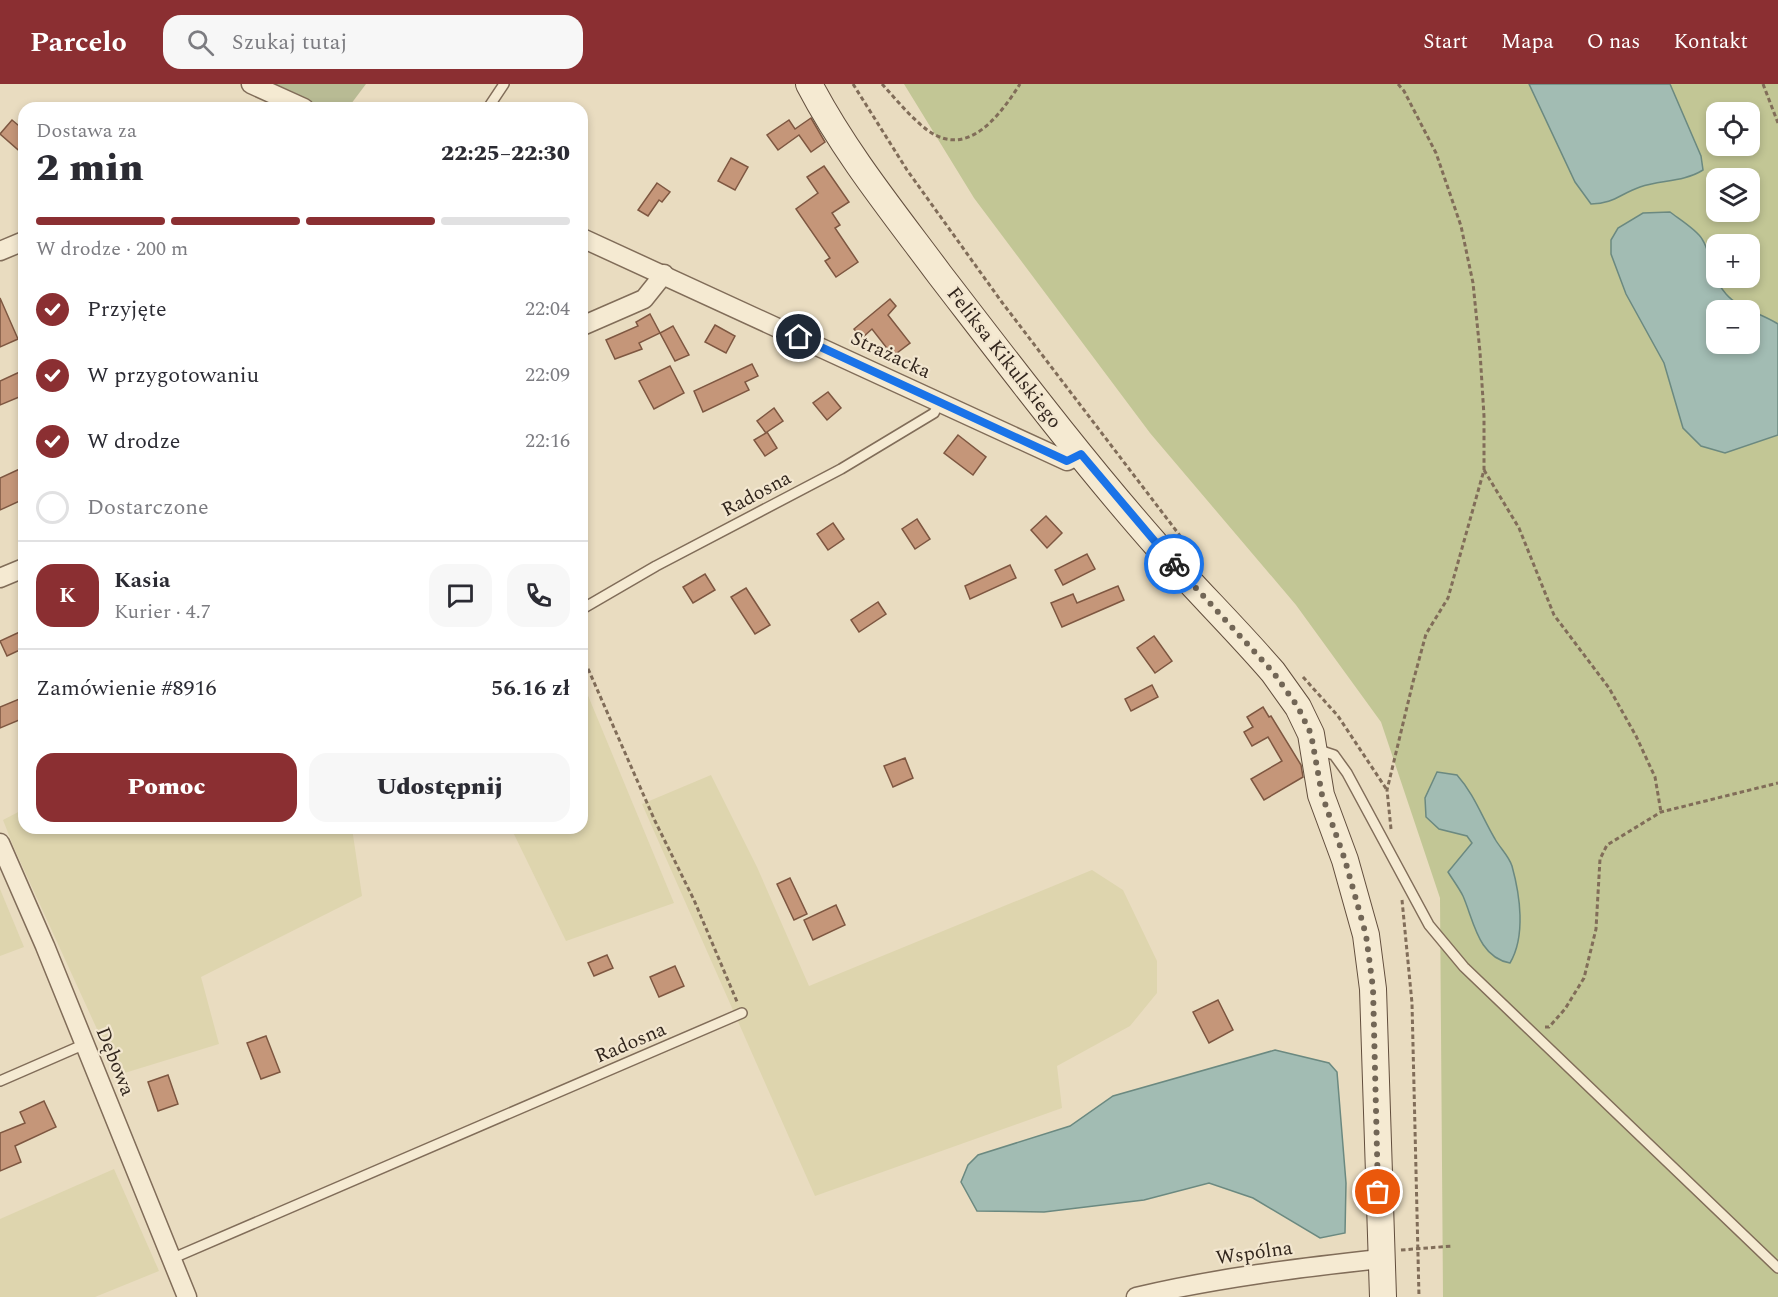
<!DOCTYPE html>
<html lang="pl">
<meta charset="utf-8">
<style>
:root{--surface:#fff;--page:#f7f7f7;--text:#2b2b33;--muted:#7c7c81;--line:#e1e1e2;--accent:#8b2f32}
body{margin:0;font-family:Spectral,serif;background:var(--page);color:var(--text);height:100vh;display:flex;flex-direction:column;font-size:22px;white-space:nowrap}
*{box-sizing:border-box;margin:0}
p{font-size:20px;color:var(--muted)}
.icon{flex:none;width:33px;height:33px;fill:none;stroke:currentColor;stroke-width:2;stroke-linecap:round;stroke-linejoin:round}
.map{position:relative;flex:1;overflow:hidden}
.drawer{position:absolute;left:18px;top:18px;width:570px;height:732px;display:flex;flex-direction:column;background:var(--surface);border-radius:18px;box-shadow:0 3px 9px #0003}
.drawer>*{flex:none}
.tools{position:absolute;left:1706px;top:18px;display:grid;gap:12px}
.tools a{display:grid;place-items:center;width:54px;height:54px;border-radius:12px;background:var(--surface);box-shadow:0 3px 9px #0003;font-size:30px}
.pin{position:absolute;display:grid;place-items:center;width:51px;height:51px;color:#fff;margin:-26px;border:3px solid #fff;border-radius:50%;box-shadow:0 2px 6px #0007}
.courier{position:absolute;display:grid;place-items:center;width:60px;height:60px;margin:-30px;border:4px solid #1a73e8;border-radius:50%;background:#fff;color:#222;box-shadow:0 2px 8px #0007}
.overview em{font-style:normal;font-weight:800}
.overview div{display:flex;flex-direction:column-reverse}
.overview{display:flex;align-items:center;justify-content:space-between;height:102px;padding:0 18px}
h1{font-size:39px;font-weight:800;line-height:45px}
.bar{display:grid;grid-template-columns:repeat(4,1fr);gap:9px 6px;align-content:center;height:72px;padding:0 18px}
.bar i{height:8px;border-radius:4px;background:var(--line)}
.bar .active{background:var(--accent)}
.bar p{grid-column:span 4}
.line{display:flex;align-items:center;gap:15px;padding:0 18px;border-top:2px solid var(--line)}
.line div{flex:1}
.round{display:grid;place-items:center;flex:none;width:63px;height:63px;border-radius:18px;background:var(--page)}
ol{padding:0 18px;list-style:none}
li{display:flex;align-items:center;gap:18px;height:66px}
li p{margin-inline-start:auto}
li .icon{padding:6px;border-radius:50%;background:var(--accent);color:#fff;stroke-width:4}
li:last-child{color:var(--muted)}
li i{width:33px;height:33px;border:3px solid var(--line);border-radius:50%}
.cta{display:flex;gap:12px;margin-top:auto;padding:12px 18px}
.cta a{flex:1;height:69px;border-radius:18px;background:var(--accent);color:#fff;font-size:24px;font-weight:800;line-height:69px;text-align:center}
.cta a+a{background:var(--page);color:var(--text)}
header{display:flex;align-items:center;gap:36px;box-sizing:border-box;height:84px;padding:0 30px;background:var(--accent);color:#fff}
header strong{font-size:28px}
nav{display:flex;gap:33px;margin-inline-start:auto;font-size:21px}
.search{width:420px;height:54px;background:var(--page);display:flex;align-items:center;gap:15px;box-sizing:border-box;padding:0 21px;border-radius:18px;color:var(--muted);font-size:22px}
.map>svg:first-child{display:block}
.farmland{fill:#ded5ae}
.green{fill:#c2c695;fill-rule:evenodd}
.cemetery{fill:#b8bb94}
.water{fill:#a2bcb3;stroke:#6b8980;stroke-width:1.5;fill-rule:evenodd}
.building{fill:#c59679;stroke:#7e5741;stroke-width:1.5}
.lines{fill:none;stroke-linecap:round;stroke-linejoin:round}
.service-casing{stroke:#816d59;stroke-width:12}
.minor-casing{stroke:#816d59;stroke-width:21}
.secondary-casing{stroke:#624e3d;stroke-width:28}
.path{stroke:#816d59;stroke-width:3;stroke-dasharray:4.5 3;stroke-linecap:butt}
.service{stroke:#f5ead2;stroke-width:9}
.minor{stroke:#f5ead2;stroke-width:18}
.secondary{stroke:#f5ead2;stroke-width:26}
.done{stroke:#726656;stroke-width:6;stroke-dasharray:0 10.8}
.route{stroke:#1a73e8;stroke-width:8}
.labels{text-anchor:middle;stroke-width:4.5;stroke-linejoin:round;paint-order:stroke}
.street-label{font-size:20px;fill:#32261d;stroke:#f2e6cf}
</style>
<header>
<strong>Parcelo</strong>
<div class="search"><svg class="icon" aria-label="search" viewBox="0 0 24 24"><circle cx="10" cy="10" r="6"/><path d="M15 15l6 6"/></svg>Szukaj tutaj</div>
<nav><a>Start</a><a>Mapa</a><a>O nas</a><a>Kontakt</a></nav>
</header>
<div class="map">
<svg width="1778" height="1213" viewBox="0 0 1778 1213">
<rect width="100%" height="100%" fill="#e9dcc0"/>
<g class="farmland">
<path d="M582,597L674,819L566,857L511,744H582Z"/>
<path d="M711,691L757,783L809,902L1092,786L1123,806L1157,877V909L1130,942L1057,982L1062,1024L815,1112L642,720Z"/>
<path d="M24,725V744H352L362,812L201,893L219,960L118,991L14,764L3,736Z"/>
<path d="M0,805L24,863L0,872Z"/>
<path d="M114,1085L159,1187L95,1213H0V1135Z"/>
</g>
<path class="green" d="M904,0H1778V1213H1443L1440,814L1381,638L1296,521L1150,349L974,114ZM1716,28H1749V62H1716ZM1716,94H1749V128H1716ZM1716,160H1749V194H1716ZM1716,226H1749V260H1716Z"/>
<path class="cemetery" d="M256,0H366L348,24H304Z"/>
<g class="water">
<path d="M1529,0H1670L1701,72L1703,86C1684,98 1661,96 1640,103C1620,110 1613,120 1591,120L1575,98Z"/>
<path d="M1670,128C1679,135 1697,146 1702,155C1713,172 1711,194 1726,210C1739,225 1761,229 1778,240V351L1725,369L1701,362L1683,344L1664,279L1626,210L1611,170V156L1618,144L1643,129ZM1716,226H1749V260H1716Z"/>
<path d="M1437,688L1457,691C1474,710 1482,733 1495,755C1500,764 1509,772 1512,782C1520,811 1526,852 1510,879C1478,873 1474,837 1463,812C1459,804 1453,796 1448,788L1472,759L1467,752L1439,745L1426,733L1425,714Z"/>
<path d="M1275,966L1329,979L1337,988L1346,1099L1345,1149L1320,1154L1253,1114L1209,1099L1144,1116L1044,1128L977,1127L961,1098L968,1081L978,1071L1070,1042L1113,1012Z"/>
</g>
<g class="building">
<path d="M811,34L825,58L811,68L799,51L778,66L767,51L789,36L795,45Z"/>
<path d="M12,36L24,46V71L0,50Z"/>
<path d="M731,74L748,83L735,106L718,97Z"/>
<path d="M824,82L849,118L832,129L840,141L835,144L858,178L836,193L825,177L830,174L796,125L818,109L807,93Z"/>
<path d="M657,99L670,108L662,118L659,116L648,132L638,126Z"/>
<path d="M0,214L18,255L0,263Z"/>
<path d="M890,215L896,222L888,231L910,259L893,272L872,245L862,254L854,245Z"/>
<path d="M650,230L660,249L639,259L642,265L615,275L606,256L638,242L636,238Z"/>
<path d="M715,241L735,252L726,269L705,258Z"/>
<path d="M673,242L689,271L675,277L660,249Z"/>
<path d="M752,280L758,292L745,298L749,306L703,328L694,307Z"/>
<path d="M670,282L684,309L654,325L639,297Z"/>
<path d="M24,286V311L0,321V297Z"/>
<path d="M828,308L841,324L827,336L813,319Z"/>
<path d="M774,324L783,337L767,348L777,364L765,372L754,356L766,349L757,337Z"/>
<path d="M958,351L986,373L973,391L944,369Z"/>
<path d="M24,383V415L0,426V394Z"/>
<path d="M1046,432L1062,449L1047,464L1031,446Z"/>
<path d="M917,435L930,455L915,465L902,445Z"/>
<path d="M833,439L844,455L828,466L817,450Z"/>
<path d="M1087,470L1095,485L1063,501L1055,486Z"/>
<path d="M1010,481L1016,494L970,515L965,502Z"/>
<path d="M705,490L715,506L693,519L683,503Z"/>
<path d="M1118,502L1124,516L1062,543L1051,519L1073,510L1077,519Z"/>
<path d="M746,504L770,541L755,550L731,513Z"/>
<path d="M878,518L886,530L859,548L851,536Z"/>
<path d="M24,546V564L7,572L0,557Z"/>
<path d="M1154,552L1172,577L1155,589L1137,564Z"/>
<path d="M1152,601L1158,613L1131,627L1125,615Z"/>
<path d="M24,613V634L0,644V623Z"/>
<path d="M1263,623L1269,633L1271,632L1301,681L1303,693L1264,716L1251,695L1282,677L1268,653L1252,662L1244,648L1253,643L1247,633Z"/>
<path d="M905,674L913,694L893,703L884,682Z"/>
<path d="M790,794L807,830L794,836L777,800Z"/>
<path d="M836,821L845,841L813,856L804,836Z"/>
<path d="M607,871L613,884L594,892L588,879Z"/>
<path d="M675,882L684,902L659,913L650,893Z"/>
<path d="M1218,916L1233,946L1209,959L1193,928Z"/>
<path d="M266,952L280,988L261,995L247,959Z"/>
<path d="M168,991L178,1020L158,1027L148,998Z"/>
<path d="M44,1017L56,1043L15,1062L21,1078L0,1087V1049L25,1039L20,1028Z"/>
</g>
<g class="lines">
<defs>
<g id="service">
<path d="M488,24L504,0"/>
<path d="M582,525L656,482L841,385L934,329L940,317"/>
<path d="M1316,665L1334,671L1347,689L1429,841L1464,883L1778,1184"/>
<path d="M0,997L85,960"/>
<path d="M171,1175L742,929"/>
</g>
<g id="minor">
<path d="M251,0L304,24"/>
<path d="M582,154L1067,377L1081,370"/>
<path d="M0,167L24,157"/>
<path d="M582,242L644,215L664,190"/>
<path d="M0,494L24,484"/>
<path d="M0,759L45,862L187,1213"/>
<path d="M1136,1213C1216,1194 1298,1184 1380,1175"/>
</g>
<path id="secondary" d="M809,0C845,69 894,129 940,191C1011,283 1082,377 1159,464C1196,506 1236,545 1273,588L1298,623L1311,650L1321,711L1345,776L1366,851L1373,905L1383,1213"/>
</defs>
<use href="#service" class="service-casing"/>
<use href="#minor" class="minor-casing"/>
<use href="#secondary" class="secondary-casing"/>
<g class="path">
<path d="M853,0L907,86L1001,217L1197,474"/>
<path d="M882,0C894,13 906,28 920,40C963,80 997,36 1020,0"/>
<path d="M1763,0L1778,39"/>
<path d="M1484,386L1519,444L1554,531L1609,604L1636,652L1655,693L1661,728"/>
<path d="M582,571L655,737L694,816L738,920"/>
<path d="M1303,593L1338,632L1387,706"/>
<path d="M1391,745L1387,706L1413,598L1426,550L1448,514L1484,386V332L1480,268L1473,199L1461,142L1436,69L1404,7L1398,0"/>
<path d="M1402,816L1412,919L1419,1213"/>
<path d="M1545,943H1549L1565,925L1584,894L1596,845L1600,775L1607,761L1661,728L1778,699"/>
<path d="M1401,1166L1453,1162"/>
</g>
<use href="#service" class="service"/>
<use href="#minor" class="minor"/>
<use href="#secondary" class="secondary"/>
</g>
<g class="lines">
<path class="done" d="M1174,480L1273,588L1298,623L1311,650L1322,711L1345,776L1366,851L1373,904L1378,1108"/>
<path class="route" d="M799,253L1067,377L1081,370L1174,480"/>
</g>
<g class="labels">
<g class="street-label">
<text transform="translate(891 270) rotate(25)" y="7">Strażacka</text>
<text transform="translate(1005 273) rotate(52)" y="7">Feliksa Kikulskiego</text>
<text transform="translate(756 409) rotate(-28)" y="7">Radosna</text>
<text transform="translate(630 958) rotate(-23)" y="7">Radosna</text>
<text transform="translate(116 977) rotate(68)" y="7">Dębowa</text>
<text transform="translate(1254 1168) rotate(-8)" y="7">Wspólna</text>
</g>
</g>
</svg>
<div class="tools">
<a><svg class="icon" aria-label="locate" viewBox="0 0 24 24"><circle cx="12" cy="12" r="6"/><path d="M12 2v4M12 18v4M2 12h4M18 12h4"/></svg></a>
<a><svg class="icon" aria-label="layers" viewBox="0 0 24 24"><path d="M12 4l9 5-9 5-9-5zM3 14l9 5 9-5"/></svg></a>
<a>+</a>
<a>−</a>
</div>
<div class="pin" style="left:1378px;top:1108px;background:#ea580c"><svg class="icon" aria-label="bag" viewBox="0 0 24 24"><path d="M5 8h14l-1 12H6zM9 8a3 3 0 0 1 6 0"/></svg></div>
<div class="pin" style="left:799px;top:253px;background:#1f2937"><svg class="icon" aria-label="home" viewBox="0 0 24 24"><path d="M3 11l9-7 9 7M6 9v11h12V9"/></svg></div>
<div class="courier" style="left:1174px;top:480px"><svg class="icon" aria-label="bike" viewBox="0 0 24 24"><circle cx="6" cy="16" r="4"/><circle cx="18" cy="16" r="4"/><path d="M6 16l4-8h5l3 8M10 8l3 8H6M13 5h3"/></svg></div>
<section class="drawer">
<div class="overview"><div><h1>2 min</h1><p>Dostawa za</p></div><em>22:25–22:30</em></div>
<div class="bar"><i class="active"></i><i class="active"></i><i class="active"></i><i></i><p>W drodze · 200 m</p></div>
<ol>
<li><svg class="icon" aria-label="check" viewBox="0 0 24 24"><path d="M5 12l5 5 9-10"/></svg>Przyjęte<p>22:04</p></li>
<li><svg class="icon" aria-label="check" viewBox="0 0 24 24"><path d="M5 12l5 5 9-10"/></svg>W przygotowaniu<p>22:09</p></li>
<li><svg class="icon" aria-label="check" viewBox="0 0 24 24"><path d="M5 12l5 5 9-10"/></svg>W drodze<p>22:16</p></li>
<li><i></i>Dostarczone</li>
</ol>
<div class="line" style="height:108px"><b class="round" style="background:var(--accent);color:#fff">K</b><div><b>Kasia</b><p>Kurier · 4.7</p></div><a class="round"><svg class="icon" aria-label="chat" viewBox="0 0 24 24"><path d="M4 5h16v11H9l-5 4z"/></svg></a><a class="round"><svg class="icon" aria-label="phone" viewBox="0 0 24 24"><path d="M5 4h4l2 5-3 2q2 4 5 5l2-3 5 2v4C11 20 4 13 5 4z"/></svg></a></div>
<div class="line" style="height:78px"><div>Zamówienie #8916</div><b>56.16 zł</b></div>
<div class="cta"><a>Pomoc</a><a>Udostępnij</a></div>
</section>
</div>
